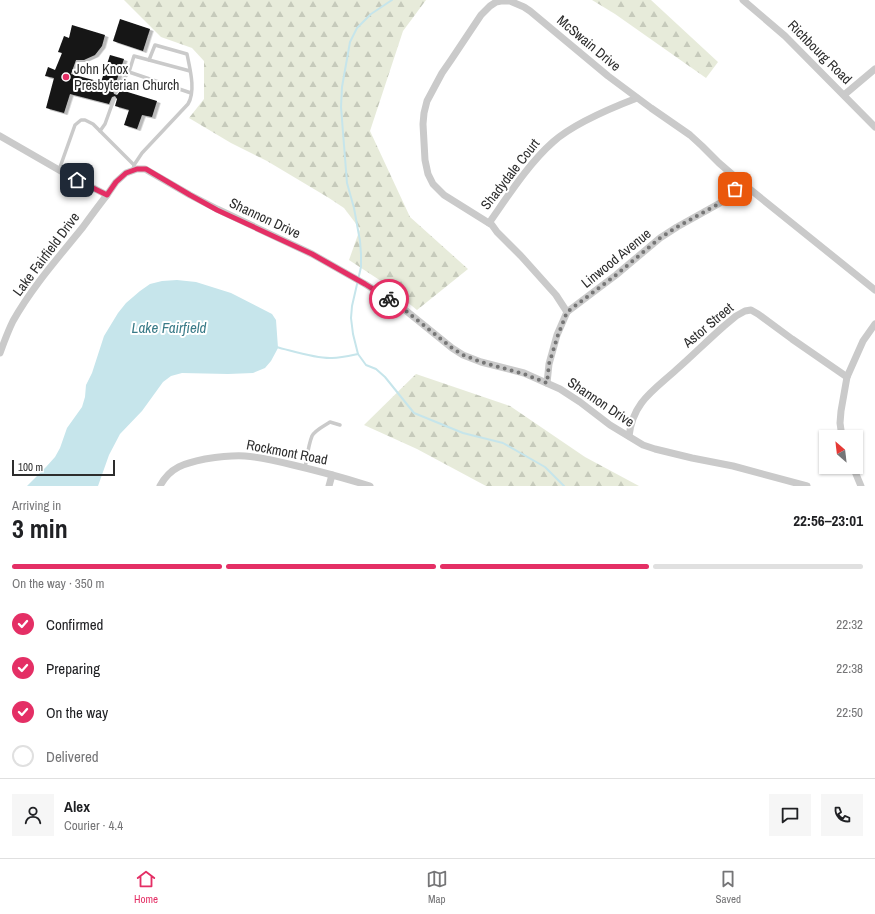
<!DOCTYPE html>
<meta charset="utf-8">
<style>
:root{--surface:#fff;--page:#f6f6f6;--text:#202124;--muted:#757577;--line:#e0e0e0;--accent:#e42f65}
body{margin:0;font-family:"Archivo Narrow",sans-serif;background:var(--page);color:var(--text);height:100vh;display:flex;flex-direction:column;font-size:15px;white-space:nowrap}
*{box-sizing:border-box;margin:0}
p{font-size:13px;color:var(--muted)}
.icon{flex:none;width:22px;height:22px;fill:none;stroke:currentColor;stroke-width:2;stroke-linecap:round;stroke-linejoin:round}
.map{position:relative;height:486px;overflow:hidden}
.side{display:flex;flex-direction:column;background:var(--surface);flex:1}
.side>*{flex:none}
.needle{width:26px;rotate:332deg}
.controls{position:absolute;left:819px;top:430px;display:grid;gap:8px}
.controls a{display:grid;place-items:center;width:44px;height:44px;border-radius:0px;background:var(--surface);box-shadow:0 1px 3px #0004;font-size:20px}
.scale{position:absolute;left:12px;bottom:10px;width:103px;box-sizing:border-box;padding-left:4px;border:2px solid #2d2d2d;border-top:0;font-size:11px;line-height:14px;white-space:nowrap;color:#2d2d2d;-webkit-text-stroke:3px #fff;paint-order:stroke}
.pin{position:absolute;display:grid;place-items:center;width:34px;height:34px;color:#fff;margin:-17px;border-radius:8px;box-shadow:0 2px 6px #0006}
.courier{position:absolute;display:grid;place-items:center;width:40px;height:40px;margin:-20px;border:3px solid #e42f65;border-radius:50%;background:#fff;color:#222;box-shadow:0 1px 5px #0007}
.headline em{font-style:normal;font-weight:800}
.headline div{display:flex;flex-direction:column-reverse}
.headline{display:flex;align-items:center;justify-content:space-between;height:68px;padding:0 12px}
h1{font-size:26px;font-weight:800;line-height:30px}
.bar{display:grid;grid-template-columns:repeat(4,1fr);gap:6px 4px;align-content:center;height:48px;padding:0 12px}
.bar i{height:5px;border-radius:3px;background:var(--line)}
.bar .on{background:var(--accent)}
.bar p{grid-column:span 4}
.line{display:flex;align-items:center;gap:10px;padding:0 12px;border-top:1px solid var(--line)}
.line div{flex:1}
.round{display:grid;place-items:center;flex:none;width:42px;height:42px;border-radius:0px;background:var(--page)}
ol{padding:0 12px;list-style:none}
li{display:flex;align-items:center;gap:12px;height:44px}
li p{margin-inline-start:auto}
li .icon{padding:4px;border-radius:50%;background:var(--accent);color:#fff;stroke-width:4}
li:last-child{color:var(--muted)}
li i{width:22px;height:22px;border:2px solid var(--line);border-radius:50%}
.tab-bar{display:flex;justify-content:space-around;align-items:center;height:56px;border-top:1px solid var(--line);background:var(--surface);font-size:11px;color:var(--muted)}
.tab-bar a{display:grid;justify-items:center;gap:2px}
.tab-bar .on{color:var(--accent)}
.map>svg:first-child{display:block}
.forest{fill:url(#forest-firs)}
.water{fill:#c6e5eb}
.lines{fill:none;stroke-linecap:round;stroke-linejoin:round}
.stream{stroke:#c6e5eb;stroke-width:2}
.building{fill:#141414;filter:url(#shadow)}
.service{stroke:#cacaca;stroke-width:3.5}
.minor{stroke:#cacaca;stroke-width:7}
.done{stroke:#767676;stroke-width:4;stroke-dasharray:0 7.2}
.route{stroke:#e42f65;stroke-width:5}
.poi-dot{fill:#e42f65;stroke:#fff;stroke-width:1.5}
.labels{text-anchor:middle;stroke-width:4;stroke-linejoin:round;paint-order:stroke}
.street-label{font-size:14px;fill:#2d2d2d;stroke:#fff}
.poi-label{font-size:14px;fill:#2d2d2d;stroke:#fff;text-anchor:start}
.water-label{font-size:15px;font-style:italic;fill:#3a7b88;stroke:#fff}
</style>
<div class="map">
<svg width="875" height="486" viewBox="0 0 875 486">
<defs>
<pattern id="forest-firs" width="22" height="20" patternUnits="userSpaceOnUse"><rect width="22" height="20" fill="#e7ebda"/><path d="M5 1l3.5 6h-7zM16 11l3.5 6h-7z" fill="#c6cabb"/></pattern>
<filter id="shadow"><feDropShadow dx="3.5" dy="2" stdDeviation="0" flood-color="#0004"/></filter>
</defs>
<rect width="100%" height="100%" fill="#fff"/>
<g class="forest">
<path d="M124,0H426L403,31L370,131L410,217L468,269L417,310L381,281L349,260L360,229L344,208L329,198L267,161L231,143L189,118L204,99V61L192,48L161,37Z"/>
<path d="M592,0H651L718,62L706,78L615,14Z"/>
<path d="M416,374L510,406L585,457L639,486H486L417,449L364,425Z"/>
</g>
<path class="water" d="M177,280L196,282L231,293L272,314L276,320L278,348L271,361L265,368L253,373L228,374L182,373L171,376L163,382L142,411L120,434L109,455L98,486H27L46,467L55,457L60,448L67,428L82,407L85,397L86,385L92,373L104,336L118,313L126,303L140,291L150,284L162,281Z"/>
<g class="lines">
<g class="stream">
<path d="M392,0L371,14L357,28L350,42L342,87L341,107L347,183L354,208L360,241L361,254V267L352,306L351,318L353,334L358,354L366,365L376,369L385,377L414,413L463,433L503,443L545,467L564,486"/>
<path d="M276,347C293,351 316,359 332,358C341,358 349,356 358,354"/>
</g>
</g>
<g class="building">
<path d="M120,19L150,29L143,51L113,41Z"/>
<path d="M72,25L105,35L102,46L95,55L84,60H76L71,74L101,82L110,55L124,59L113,91L114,94L117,95L121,90L157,101L152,117L142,115L137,129L124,125L129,110L115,106L117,99L115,96L112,97L109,104L70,94L64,113L46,108L54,78L45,76L48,67L55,70L62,53L58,52L64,36L69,38Z"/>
</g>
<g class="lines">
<g class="service">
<path d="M190,71L134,56L129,72L191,93"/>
<path d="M116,92L121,82L129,72"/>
<path d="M100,131L105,124L114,99"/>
<path d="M59,170L75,125L81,120H85L93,124L134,165"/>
<path d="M133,170L134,165L142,153L188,104C196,91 190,69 187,54L155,45L149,60"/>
<path d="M305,468C307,458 308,446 312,436C315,430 324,426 330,422L340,425"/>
</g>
<g class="minor">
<path d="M743,0L785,36L875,127"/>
<path d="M844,95L875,69"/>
<path d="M0,136L66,174L107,195L116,182L126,173L137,169H145L190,195L217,209L312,254L365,284L399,305L452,348L463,355L481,362L524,373L560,389L580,402L610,425L643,445L655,449L692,458L733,466L807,486"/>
<path d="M489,223C508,196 529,163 553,142C574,123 611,108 637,98"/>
<path d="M567,312L556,295L521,256L497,232L492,225L444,195L433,184L428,174L425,160L423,124L424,113L427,101L442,73L451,60L481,15L490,6L496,2L501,1H510L524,7L530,11L608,76L651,108L690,135L702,146L719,163L741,182L875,290"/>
<path d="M0,353C4,342 8,331 13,321C32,287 58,258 83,227C91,216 99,205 107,195"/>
<path d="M547,383L549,364L557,335L567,312L616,275L660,238L677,227L720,203L730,196L741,182"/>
<path d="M629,436C633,402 653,391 676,370C692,356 708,340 724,326L736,316L745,311L751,310L758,314L792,339L847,377"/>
<path d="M842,437L840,423L841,411L847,377L863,341L875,324"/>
<path d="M853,467L861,486"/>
<path d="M160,486C170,467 185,463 205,459C218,457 231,455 245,456C261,457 277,461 293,465C319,471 344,478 370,486"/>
<path d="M329,486L332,475"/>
</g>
</g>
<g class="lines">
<path class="done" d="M389,299L400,306L452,348L463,355L481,362L524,374L547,383L549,364L558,335L567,312L616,275L660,238L677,227L720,203L730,196L735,189"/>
<path class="route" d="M77,180L107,195L116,182L126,173L137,169H146L190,195L217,210L312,254L365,284L389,299"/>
</g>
<circle class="poi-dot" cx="66" cy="77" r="4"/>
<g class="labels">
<g class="street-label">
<text transform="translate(589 43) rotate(40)" y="5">McSwain Drive</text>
<text transform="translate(820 52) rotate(45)" y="5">Richbourg Road</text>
<text transform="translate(510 174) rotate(-52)" y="5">Shadydale Court</text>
<text transform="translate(265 218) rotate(25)" y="5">Shannon Drive</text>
<text transform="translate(46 254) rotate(-53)" y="5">Lake Fairfield Drive</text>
<text transform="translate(616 258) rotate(-39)" y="5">Linwood Avenue</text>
<text transform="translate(708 325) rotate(-40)" y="5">Astor Street</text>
<text transform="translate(601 402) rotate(34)" y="5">Shannon Drive</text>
<text transform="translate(287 452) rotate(11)" y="5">Rockmont Road</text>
</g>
<g class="poi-label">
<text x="74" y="74">John Knox<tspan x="74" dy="16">Presbyterian Church</tspan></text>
</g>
<g class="water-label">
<text x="169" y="333">Lake Fairfield</text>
</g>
</g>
</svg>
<div class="controls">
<a><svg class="needle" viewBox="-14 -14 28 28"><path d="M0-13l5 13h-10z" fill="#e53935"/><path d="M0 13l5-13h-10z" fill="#757577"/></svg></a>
</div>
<div class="scale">100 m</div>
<div class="pin" style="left:735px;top:189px;background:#ea580c"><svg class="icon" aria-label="bag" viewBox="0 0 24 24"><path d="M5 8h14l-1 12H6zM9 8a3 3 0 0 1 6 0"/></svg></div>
<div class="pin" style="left:77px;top:180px;background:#1f2937"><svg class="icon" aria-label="home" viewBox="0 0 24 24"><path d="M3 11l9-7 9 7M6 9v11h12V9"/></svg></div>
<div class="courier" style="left:389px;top:299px"><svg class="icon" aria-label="bike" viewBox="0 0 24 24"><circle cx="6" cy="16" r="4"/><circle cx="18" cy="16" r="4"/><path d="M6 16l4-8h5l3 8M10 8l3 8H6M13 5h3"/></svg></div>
</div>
<section class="side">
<div class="headline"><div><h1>3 min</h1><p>Arriving in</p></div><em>22:56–23:01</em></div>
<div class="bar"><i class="on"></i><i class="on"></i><i class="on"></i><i></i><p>On the way · 350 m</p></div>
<ol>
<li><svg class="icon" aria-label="check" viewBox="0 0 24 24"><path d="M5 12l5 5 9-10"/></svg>Confirmed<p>22:32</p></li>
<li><svg class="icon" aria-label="check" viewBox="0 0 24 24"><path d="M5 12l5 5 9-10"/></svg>Preparing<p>22:38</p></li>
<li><svg class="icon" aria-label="check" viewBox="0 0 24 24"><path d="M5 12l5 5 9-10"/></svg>On the way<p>22:50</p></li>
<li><i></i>Delivered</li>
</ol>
<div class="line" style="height:72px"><a class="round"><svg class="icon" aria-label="person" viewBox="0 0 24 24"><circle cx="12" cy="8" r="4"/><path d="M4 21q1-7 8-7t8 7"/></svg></a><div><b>Alex</b><p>Courier · 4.4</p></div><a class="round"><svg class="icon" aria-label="chat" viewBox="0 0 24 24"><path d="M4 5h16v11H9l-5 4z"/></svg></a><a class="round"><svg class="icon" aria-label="phone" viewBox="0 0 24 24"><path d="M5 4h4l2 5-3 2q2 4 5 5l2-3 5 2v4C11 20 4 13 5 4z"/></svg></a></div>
</section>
<nav class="tab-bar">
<a class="on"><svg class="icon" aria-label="home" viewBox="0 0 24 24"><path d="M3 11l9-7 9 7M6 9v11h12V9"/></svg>Home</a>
<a><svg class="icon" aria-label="map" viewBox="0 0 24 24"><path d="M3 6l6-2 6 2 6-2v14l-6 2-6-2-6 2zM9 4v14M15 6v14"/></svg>Map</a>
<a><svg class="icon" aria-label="saved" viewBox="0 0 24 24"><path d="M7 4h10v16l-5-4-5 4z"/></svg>Saved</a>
</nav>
